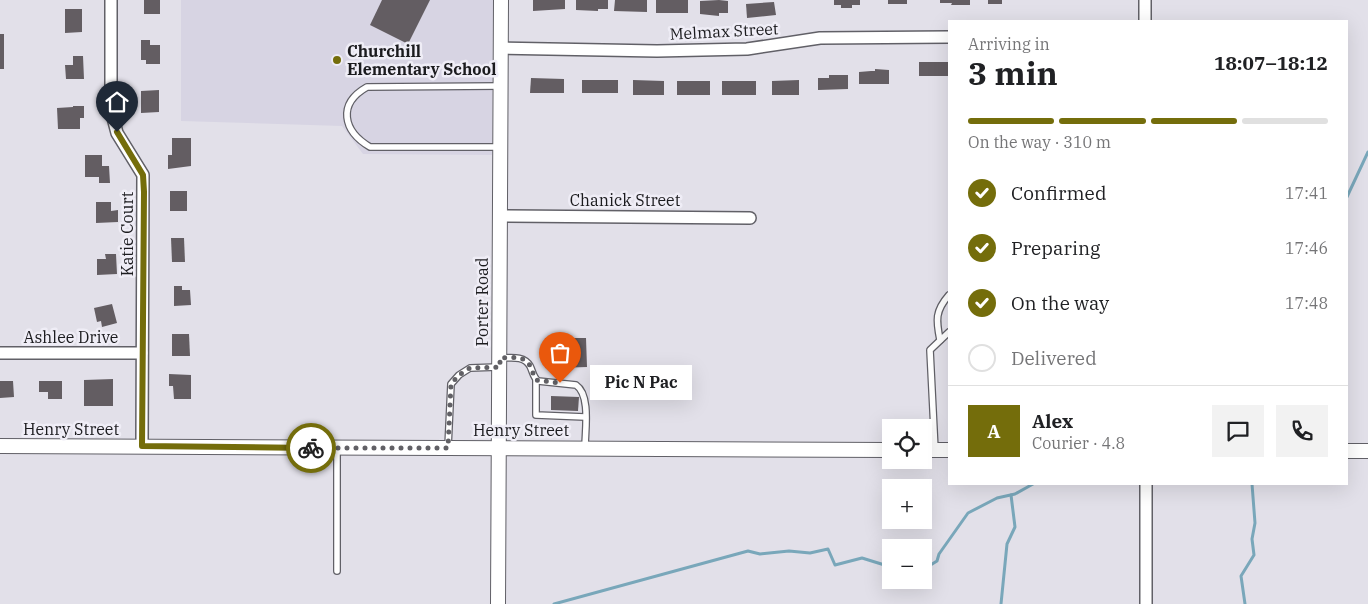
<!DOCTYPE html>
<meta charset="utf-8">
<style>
:root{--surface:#fff;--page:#f2f2f2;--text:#202124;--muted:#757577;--line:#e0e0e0;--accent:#746d0b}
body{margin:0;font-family:"IBM Plex Serif",serif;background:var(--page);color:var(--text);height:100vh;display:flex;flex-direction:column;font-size:19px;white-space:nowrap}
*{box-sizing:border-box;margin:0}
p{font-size:16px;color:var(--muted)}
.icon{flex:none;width:28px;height:28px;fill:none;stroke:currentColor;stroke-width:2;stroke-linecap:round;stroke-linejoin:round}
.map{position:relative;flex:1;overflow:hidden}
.side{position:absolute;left:948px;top:20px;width:400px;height:465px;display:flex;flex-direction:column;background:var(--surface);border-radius:0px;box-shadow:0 5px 20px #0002}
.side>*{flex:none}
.tools{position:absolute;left:882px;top:419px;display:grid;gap:10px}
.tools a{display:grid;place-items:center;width:50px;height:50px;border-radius:0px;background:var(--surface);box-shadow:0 5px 20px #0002;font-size:25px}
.pin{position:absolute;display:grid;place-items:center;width:42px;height:42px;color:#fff;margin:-51px -21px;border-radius:50% 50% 50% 0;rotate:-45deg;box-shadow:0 0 5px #0007}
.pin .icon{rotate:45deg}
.courier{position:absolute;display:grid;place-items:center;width:50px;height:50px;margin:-25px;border:4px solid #746d0b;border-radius:50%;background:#fff;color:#222;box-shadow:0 1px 6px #0007}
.bubble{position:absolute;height:35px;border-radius:0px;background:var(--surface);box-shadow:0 5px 20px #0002;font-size:16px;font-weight:700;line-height:35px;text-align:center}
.head em{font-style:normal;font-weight:700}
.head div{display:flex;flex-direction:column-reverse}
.head{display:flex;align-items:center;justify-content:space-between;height:85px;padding:0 20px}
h1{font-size:32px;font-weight:700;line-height:38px}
.bar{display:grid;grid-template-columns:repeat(4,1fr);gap:8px 5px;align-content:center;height:60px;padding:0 20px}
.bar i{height:6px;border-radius:4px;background:var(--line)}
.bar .on{background:var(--accent)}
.bar p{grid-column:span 4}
.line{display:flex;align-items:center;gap:12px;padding:0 20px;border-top:1px solid var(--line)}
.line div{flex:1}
.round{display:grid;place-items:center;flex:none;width:52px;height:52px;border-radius:0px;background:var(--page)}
ol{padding:0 20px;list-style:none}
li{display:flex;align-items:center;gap:15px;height:55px}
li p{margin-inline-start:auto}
li .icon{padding:5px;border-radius:50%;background:var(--accent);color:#fff;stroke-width:4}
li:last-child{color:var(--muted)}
li i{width:28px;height:28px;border:2px solid var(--line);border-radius:50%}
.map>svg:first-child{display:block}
.built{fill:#d7d4e3}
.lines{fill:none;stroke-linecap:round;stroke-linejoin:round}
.stream{stroke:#79a7ba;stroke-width:3}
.building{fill:#635d62}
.service-casing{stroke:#616067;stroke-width:8}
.minor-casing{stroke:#616067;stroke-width:14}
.tertiary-casing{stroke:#616067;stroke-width:16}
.service{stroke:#fff;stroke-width:5.5}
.minor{stroke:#fff;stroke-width:11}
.tertiary{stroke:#fff;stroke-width:14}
.done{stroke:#616065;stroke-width:5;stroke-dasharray:0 9}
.route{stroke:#746d0b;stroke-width:6}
.poi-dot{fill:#746d0b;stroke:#efedf6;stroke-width:2}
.labels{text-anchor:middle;stroke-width:5;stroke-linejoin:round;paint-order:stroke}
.street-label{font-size:16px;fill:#1b1b1e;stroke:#efedf6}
.poi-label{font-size:16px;font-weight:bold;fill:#1b1b1e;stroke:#efedf6;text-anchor:start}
</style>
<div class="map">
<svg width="1368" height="604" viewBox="0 0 1368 604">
<rect width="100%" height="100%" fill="#e2e0e9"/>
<path class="built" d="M181,0H493L492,155L363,154L342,126L181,121Z"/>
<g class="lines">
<g class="stream">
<path d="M1346,199L1368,152"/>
<path d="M924,569L937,561L939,554L968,513L997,498L1015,494L1033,484"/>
<path d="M554,604L748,551L760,554L789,551L810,553L828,549L835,565L862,558L891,567"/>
<path d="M1001,604L1007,544L1015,527L1011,495"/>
<path d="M1245,604L1241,576L1254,555L1252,539L1255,523L1252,484"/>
</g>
</g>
<g class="building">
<rect x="144" y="0" width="16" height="14"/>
<path d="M382,0H430L408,44L370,25Z"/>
<path d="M533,0H565V9L533,11Z"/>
<path d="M576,0H608V9H598V11L576,10Z"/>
<path d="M615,0H647V12L614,11Z"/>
<rect x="656" y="0" width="32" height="13"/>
<path d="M719,0L728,1V13H719V16L700,14V1Z"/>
<path d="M834,0H860V5H852V8H841V5H834Z"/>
<rect x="888" y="0" width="19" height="4"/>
<path d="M940,0H970V5H951L952,3H940Z"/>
<rect x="988" y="0" width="14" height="4"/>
<path d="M774,2L776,15L747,18L746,4Z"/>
<path d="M65,9H82V32L65,33Z"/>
<rect x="0" y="34" width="4" height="35"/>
<path d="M141,40H150V45H160V64H146V60H141Z"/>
<path d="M73,56H83L84,79H66L65,65H73Z"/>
<rect x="919" y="62" width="30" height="14"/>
<path d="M875,69L889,70V84H859V72L871,71H875Z"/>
<path d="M829,75H848V89L818,90V78H829Z"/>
<path d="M531,78L564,79V93H530Z"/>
<rect x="582" y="80" width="36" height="13"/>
<path d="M633,80L664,81V95H633Z"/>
<path d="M799,80V95H772V81Z"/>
<rect x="677" y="81" width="33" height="14"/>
<rect x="722" y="81" width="34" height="14"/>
<path d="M159,90V112L141,113V91Z"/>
<path d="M73,106H84V118H80V129H58L57,108L73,107Z"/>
<path d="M172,138H191V166L168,169V155H172Z"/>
<path d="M85,155H102V166H109L110,183H99V177H85Z"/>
<rect x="170" y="191" width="17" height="20"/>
<path d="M96,202H111V211L118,210V222L96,223Z"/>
<path d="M171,238H184L185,262H172Z"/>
<path d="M105,254H116L117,274L97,275V259H106Z"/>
<path d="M174,286H182V290H190L191,305L174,306Z"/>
<path d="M112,304L117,323L102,327L101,321L97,322L94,308Z"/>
<path d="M172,334H189L190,356H172Z"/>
<path d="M545,338H586L587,367L556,368V369L545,368Z"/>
<path d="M169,374L191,375V399H174L173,386H169Z"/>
<path d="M113,379V406H84V380Z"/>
<path d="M0,381H13L14,397L0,398Z"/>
<path d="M39,381H62V399H48V392H39Z"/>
<path d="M551,396L579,397L578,411L551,410Z"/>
</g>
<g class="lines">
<defs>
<g id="service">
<path d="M499,147H370C343,131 337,104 367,87L500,86"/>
<path d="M940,340C936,320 935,311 949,295"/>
<path d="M500,358C510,358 524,355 530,366C533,372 533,377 538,381L576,385C591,395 585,431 585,448"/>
<path d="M536,380V415L585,417"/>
<path d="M448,447L451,384L459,375L470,368L498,367"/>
<path d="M935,450L930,350L949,332"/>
<path d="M337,571V448"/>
</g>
<g id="minor">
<path d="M111,0V110L117,133L143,175L142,446"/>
<path d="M1145,0V21"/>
<path d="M500,48L657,51L747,49L820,38L949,37"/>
<path d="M499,216L750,218"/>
<path d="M0,353H142"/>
<path d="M1146,484V604"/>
</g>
<g id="tertiary">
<path d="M0,446L891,450"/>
<path d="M924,450H949"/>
<path d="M1346,451H1368"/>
<path d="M498,604L501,0"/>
</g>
</defs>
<use href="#service" class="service-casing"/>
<use href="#minor" class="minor-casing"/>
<use href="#tertiary" class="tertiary-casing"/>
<use href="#service" class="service"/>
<use href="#minor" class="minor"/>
<use href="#tertiary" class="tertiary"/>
</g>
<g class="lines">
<path class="done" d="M311,448H448L451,384L459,375L470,368L500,367V358C509,358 523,355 529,364C532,368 533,375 536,380L560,383"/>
<path class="route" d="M117,132L143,175L144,192L142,446L311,448"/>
</g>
<circle class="poi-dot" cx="337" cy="60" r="5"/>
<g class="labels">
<g class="street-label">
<text transform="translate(724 31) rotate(-3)" y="6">Melmax Street</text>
<text x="625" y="206">Chanick Street</text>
<text transform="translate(127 234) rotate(-90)" y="6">Katie Court</text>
<text transform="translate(482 302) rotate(-90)" y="6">Porter Road</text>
<text x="71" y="343">Ashlee Drive</text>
<text x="71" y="435">Henry Street</text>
<text x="521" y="436">Henry Street</text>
</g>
<g class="poi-label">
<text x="347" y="57">Churchill<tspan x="347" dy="18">Elementary School</tspan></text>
</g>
</g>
</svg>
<div class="tools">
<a><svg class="icon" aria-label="locate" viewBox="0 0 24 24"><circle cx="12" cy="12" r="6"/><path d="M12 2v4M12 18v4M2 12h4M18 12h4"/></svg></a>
<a>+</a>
<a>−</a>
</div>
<div class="pin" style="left:560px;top:383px;background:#ea580c"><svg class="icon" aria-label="bag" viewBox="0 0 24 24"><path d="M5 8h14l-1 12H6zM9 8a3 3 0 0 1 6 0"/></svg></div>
<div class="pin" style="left:117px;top:132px;background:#1f2937"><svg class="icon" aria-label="home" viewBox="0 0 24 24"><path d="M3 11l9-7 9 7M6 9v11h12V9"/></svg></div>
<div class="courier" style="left:311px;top:448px"><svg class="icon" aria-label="bike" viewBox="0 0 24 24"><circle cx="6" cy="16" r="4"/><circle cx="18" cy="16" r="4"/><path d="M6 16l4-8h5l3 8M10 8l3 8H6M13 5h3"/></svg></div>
<div class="bubble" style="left:590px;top:365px;width:102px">Pic N Pac</div>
<section class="side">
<div class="head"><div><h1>3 min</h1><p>Arriving in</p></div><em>18:07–18:12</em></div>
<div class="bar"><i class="on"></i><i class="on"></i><i class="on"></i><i></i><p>On the way · 310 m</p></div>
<ol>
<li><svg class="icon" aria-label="check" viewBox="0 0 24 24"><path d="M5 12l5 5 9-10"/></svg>Confirmed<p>17:41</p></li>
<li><svg class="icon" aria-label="check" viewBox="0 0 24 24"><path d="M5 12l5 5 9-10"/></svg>Preparing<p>17:46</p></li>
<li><svg class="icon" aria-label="check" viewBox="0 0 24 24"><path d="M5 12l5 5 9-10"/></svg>On the way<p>17:48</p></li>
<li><i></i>Delivered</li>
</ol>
<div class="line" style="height:90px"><b class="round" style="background:var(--accent);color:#fff">A</b><div><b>Alex</b><p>Courier · 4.8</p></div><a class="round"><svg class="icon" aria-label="chat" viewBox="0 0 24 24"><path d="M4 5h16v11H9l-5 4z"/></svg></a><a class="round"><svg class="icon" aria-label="phone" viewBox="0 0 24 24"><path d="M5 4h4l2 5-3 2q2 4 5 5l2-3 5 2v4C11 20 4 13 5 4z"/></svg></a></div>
</section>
</div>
